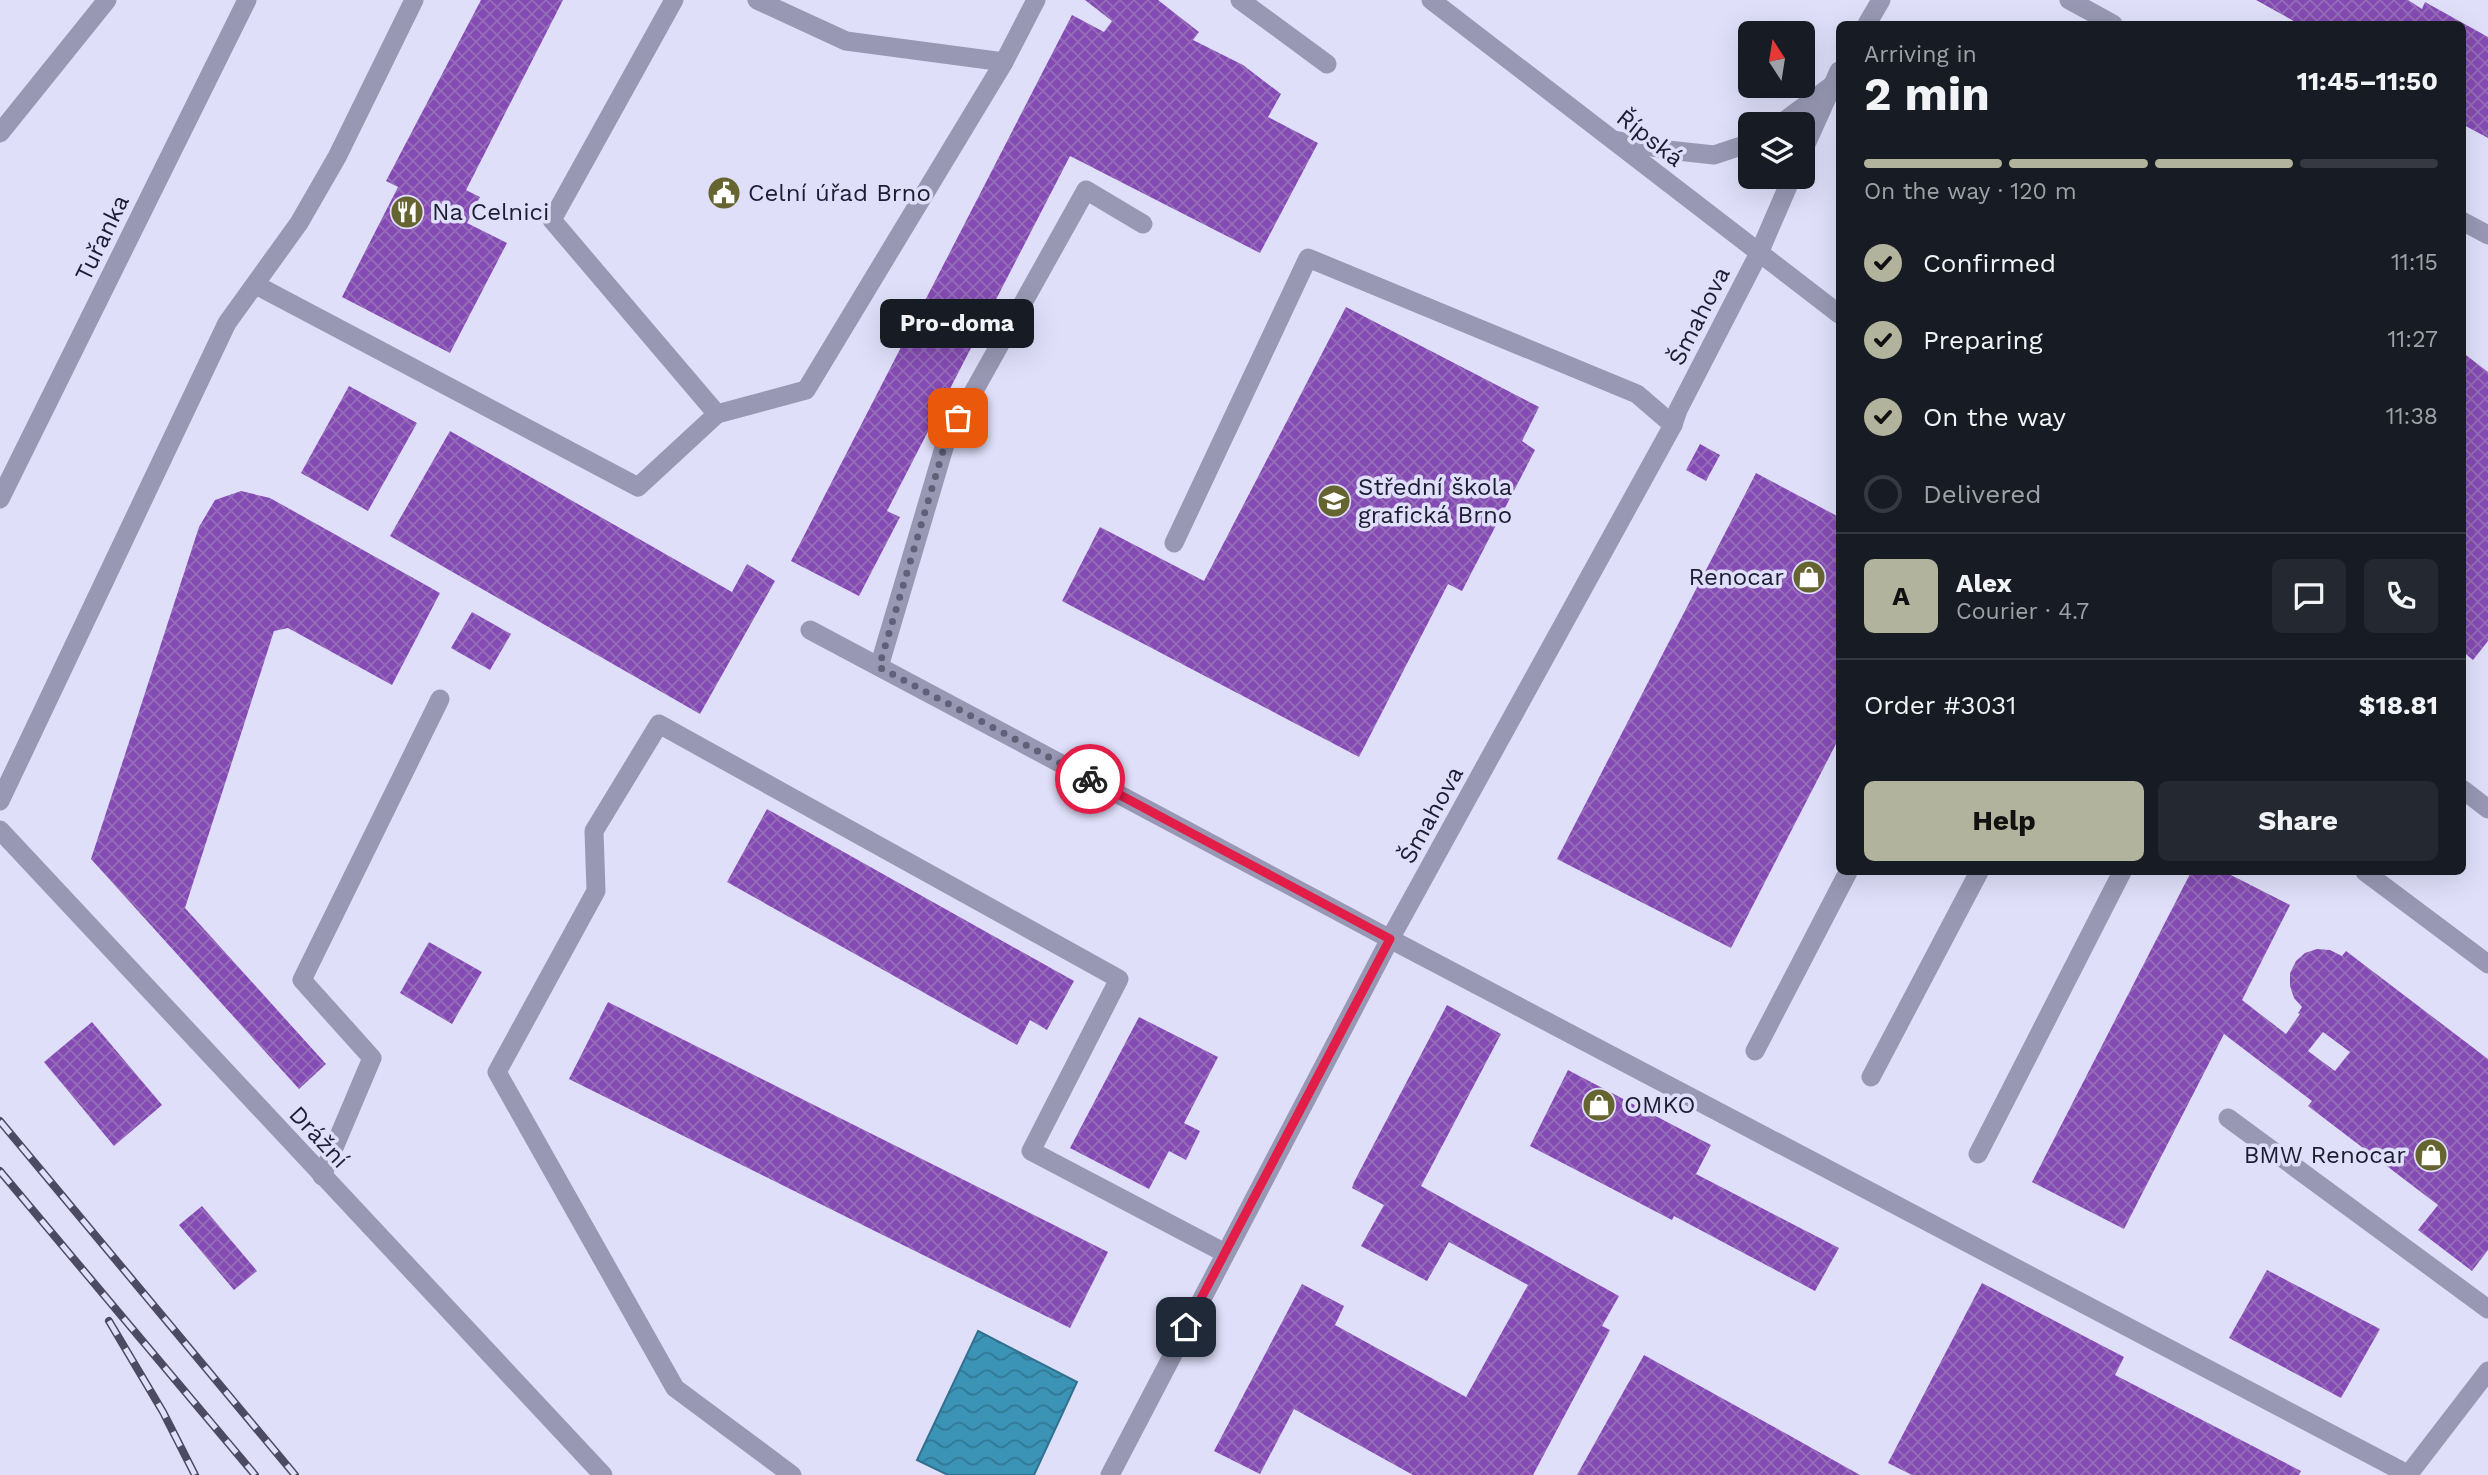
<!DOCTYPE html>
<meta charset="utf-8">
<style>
:root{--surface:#171b24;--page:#242831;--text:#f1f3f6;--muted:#9ea1a6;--line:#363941;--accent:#b2b39d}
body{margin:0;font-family:"Work Sans",sans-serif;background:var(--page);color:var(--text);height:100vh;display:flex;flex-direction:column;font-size:26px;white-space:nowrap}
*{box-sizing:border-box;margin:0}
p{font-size:23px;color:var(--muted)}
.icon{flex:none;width:38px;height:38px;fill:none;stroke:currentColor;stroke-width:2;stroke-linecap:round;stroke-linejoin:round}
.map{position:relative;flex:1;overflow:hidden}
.sheet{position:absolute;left:1836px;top:21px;width:630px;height:854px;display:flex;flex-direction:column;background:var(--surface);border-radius:10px;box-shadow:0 7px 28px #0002}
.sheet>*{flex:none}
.needle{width:46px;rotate:348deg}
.buttons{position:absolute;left:1738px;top:21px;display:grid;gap:14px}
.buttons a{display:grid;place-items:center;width:77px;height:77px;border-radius:10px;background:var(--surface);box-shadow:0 7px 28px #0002;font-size:35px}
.pin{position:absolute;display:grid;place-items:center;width:60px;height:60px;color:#fff;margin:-30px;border-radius:14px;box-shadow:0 4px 10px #0006}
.courier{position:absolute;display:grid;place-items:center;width:70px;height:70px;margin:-35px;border:5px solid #e11d48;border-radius:50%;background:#fff;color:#222;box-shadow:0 2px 9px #0007}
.bubble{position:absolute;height:49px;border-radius:10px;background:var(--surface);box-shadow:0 7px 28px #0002;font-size:23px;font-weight:700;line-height:49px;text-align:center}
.overview em{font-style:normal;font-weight:700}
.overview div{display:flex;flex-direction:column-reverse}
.overview{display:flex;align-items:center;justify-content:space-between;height:119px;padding:0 28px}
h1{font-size:46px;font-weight:700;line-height:52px}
.bar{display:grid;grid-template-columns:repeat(4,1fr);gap:10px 7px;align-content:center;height:84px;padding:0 28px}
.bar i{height:9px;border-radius:5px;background:var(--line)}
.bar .selected{background:var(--accent)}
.bar p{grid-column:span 4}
.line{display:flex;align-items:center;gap:18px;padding:0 28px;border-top:2px solid var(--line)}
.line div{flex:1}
.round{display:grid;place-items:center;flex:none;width:74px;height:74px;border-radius:10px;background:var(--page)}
ol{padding:0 28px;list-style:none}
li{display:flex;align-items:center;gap:21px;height:77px}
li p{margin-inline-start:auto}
li .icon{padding:7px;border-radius:50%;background:var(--accent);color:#111;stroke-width:4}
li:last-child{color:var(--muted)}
li i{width:38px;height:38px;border:4px solid var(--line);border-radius:50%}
.action{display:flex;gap:14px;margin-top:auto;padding:14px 28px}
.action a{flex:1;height:80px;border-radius:10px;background:var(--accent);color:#111;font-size:28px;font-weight:700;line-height:80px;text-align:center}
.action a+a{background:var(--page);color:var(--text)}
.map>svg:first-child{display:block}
.water{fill:url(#water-waves);stroke:#32708f;stroke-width:2}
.building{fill:url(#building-cross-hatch);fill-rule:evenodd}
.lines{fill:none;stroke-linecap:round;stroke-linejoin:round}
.service{stroke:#9998b4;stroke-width:19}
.minor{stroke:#9998b4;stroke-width:19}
.tertiary{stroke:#9998b4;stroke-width:19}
.rail-casing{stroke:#4d4b64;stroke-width:8}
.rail{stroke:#e0dffa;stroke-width:5;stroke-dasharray:16;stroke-linecap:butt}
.done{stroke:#626079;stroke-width:7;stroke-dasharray:0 12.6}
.route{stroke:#e11d48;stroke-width:9}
.labels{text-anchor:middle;stroke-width:7;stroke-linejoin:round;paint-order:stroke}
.street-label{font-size:24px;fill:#1e1c34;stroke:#e0dffa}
.poi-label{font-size:24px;fill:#1e1c34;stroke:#e0dffa;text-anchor:start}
</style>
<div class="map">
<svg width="2488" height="1475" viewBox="0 0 2488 1475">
<defs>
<pattern id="water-waves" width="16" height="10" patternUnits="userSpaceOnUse" patternTransform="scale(1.75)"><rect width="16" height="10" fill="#3b94b6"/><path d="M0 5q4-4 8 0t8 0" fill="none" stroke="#317895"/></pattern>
<pattern id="building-cross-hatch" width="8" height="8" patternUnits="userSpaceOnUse" patternTransform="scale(1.75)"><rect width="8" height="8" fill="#854bb4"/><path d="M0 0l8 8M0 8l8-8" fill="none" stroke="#966db8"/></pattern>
</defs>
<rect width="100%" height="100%" fill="#e0dffa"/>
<path class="water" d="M978,1331L1077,1382L1034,1475H948L917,1460Z"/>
<g class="building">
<path d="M481,0H563L466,190L480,197L467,223L507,243L450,353L342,297L398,187L386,181Z"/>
<path d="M1085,0H1158L1199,32L1193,40L1243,65L1281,94L1268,117L1318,143L1260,253L1070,156L887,511L900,517L859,596L791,561L1072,15L1104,32L1112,21Z"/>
<path d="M2256,0H2408L2422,9L2425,2L2488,37V138L2462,124V24H2299Z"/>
<path d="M1346,307L1539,407L1522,441L1535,450L1462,591L1448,584L1359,757L1062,601L1100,527L1204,581Z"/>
<path d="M2462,352L2488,372V641L2473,660L2462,651Z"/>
<path d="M349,386L417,423L368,511L301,473Z"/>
<path d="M450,431L732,592L747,564L775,581L700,714L390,536Z"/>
<path d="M1700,444L1720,455L1706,481L1686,470Z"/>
<path d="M1756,473L1839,517V738L1731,948L1557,859Z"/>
<path d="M241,491L270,498L440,593L392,685L288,628L274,631L185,908L326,1064L299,1089L91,859L199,527L215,500Z"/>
<path d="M472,612L511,634L490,670L451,648Z"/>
<path d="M767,809L1074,981L1047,1030L1030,1020L1017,1045L727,882Z"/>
<path d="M2191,872H2225L2290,905L2242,1000L2286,1034L2300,1014L2298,1013L2302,1007L2294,998L2290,986V973L2296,961L2305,953L2317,949L2330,950L2342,956L2346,951L2488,1059V1250L2472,1271L2418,1230L2438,1205L2308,1106L2312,1101L2224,1034L2124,1229L2032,1182ZM2323,1032L2350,1052L2335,1071L2308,1051Z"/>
<path d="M429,942L482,972L452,1024L400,993Z"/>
<path d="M608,1002L1108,1252L1070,1328L569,1079Z"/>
<path d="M1447,1005L1501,1034L1421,1186L1619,1296L1602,1326L1610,1330L1533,1475H1413L1294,1409L1260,1474L1214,1451L1302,1284L1344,1306L1335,1325L1466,1397L1528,1285L1449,1242L1427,1281L1361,1246L1384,1205L1352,1188L1354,1182Z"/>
<path d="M1139,1017L1218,1057L1184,1123L1200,1131L1186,1160L1169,1151L1149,1189L1070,1148Z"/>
<path d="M92,1022L162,1105L114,1146L44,1062Z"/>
<path d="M1568,1070L1711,1145L1696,1174L1839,1248L1815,1291L1674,1216L1672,1220L1530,1146Z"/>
<path d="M202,1206L257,1271L234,1290L179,1225Z"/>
<path d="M2267,1270L2380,1329L2341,1398L2229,1338Z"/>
<path d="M1982,1283L2124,1357L2115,1375L2301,1471L2299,1475H1912L1888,1463Z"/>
<path d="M1644,1355L1785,1433L1860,1475H1577Z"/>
</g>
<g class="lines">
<g class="service">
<path d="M674,0L552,220L717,414L806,390L1004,62L1036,0"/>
<path d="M757,0L846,41L1004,62"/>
<path d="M1240,0L1327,64"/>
<path d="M256,285L638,487L717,414"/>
<path d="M1174,543L1308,258L1637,394L1673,425"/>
<path d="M810,630L1390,939L2409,1475"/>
<path d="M879,667L946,441L1086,190L1143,224"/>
<path d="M0,801L227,323L299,223L337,157L414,0"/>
<path d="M2365,872L2488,964"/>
<path d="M1755,1051L1848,872"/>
<path d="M1871,1077L1979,872"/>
<path d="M2228,1118L2488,1309"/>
<path d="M1978,1154L2122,872"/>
<path d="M322,1176L372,1058L302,980L440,699"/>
<path d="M792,1475L675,1388L497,1072L596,891L594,831L659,724L1119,979L1031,1151L1225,1253"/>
<path d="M2408,1475L2488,1371"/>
</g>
<g class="minor">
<path d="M2069,0L2113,24"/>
<path d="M1867,24L1881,0"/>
<path d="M0,133L107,0"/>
<path d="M1802,153L1839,71"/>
<path d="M2462,221L2488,235"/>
<path d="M0,830L603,1475"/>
<path d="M1110,1475L1390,939L1673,425L1678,410L1759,253L1792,177"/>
</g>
<g class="tertiary">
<path d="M1431,0L1839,314"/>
<path d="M1780,124L1831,86"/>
<path d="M1614,140L1668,150L1714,155L1750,143"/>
<path d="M0,499L247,0"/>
<path d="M2462,789L2488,809"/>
</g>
<defs>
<g id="rail">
<path d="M0,1121L295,1475"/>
<path d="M0,1171L255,1475"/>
<path d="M109,1321L163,1412L195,1475"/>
</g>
</defs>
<use href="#rail" class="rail-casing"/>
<use href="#rail" class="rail"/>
</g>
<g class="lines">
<path class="done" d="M958,418L946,441L879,667L1090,779"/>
<path class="route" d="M1090,779L1390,939L1186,1327"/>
</g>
<defs>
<symbol id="civic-disc" viewBox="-11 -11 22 22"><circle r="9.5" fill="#666531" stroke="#e0dffa"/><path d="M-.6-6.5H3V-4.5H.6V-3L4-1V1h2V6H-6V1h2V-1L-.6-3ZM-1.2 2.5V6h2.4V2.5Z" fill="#fff"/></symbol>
<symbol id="restaurant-disc" viewBox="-11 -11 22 22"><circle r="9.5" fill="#666531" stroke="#e0dffa"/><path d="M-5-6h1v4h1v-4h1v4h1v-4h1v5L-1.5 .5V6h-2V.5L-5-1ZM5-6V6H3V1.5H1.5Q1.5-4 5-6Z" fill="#fff"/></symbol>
<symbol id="school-disc" viewBox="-11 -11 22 22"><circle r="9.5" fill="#666531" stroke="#e0dffa"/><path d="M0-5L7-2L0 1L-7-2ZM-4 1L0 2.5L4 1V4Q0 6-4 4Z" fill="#fff"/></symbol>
<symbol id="shop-disc" viewBox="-11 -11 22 22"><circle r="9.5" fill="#666531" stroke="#e0dffa"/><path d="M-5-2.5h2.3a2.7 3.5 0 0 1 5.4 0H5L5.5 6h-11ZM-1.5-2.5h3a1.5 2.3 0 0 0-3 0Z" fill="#fff"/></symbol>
</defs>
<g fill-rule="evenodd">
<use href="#civic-disc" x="705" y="174" width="38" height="38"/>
<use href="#restaurant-disc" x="388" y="193" width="38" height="38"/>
<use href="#school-disc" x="1315" y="482" width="38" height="38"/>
<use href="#shop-disc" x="1790" y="558" width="38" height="38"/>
<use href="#shop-disc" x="1580" y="1086" width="38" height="38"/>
<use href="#shop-disc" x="2412" y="1136" width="38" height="38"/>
</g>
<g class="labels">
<g class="street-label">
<text transform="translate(1650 138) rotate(38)" y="8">Řípská</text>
<text transform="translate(102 238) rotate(-64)" y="8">Tuřanka</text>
<text transform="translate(1699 316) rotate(-63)" y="8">Šmahova</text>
<text transform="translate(1431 815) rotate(-61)" y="8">Šmahova</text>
<text transform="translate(319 1137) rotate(47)" y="8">Drážní</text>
</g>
<g class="poi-label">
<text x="748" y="201">Celní úřad Brno</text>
<text x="432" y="220">Na Celnici</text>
<text x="1358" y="495">Střední škola<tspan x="1358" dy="28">grafická Brno</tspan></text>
<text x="1784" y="585" text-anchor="end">Renocar</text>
<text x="1624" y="1113">OMKO</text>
<text x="2406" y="1163" text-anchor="end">BMW Renocar</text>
</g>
</g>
</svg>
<div class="buttons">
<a><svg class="needle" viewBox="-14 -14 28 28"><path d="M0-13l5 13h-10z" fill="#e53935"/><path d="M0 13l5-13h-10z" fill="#9ea1a6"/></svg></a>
<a><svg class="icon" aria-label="layers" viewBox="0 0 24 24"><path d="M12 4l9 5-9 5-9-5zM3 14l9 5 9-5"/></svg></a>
</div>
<div class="pin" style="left:958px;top:418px;background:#ea580c"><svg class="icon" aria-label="bag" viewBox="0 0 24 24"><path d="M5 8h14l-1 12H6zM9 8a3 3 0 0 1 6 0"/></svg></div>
<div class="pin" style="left:1186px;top:1327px;background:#1f2937"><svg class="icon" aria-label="home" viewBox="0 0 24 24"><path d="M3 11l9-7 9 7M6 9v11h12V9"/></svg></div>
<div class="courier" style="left:1090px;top:779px"><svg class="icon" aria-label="bike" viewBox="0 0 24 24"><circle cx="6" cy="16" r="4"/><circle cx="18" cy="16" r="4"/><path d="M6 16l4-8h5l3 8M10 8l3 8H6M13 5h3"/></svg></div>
<div class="bubble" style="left:880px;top:299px;width:154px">Pro-doma</div>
<section class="sheet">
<div class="overview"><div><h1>2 min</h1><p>Arriving in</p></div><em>11:45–11:50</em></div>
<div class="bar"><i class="selected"></i><i class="selected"></i><i class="selected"></i><i></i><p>On the way · 120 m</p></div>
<ol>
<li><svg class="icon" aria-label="check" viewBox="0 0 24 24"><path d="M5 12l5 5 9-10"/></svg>Confirmed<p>11:15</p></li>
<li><svg class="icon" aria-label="check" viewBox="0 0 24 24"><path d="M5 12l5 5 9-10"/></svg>Preparing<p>11:27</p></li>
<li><svg class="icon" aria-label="check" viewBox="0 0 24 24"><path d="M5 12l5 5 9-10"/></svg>On the way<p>11:38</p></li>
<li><i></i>Delivered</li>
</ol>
<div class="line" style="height:126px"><b class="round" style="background:var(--accent);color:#111">A</b><div><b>Alex</b><p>Courier · 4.7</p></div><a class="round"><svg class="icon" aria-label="chat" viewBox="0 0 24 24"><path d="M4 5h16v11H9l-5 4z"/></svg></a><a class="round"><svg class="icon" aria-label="phone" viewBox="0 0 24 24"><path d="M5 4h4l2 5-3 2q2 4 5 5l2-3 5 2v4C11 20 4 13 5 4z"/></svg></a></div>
<div class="line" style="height:91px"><div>Order #3031</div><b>$18.81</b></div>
<div class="action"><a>Help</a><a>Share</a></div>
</section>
</div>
